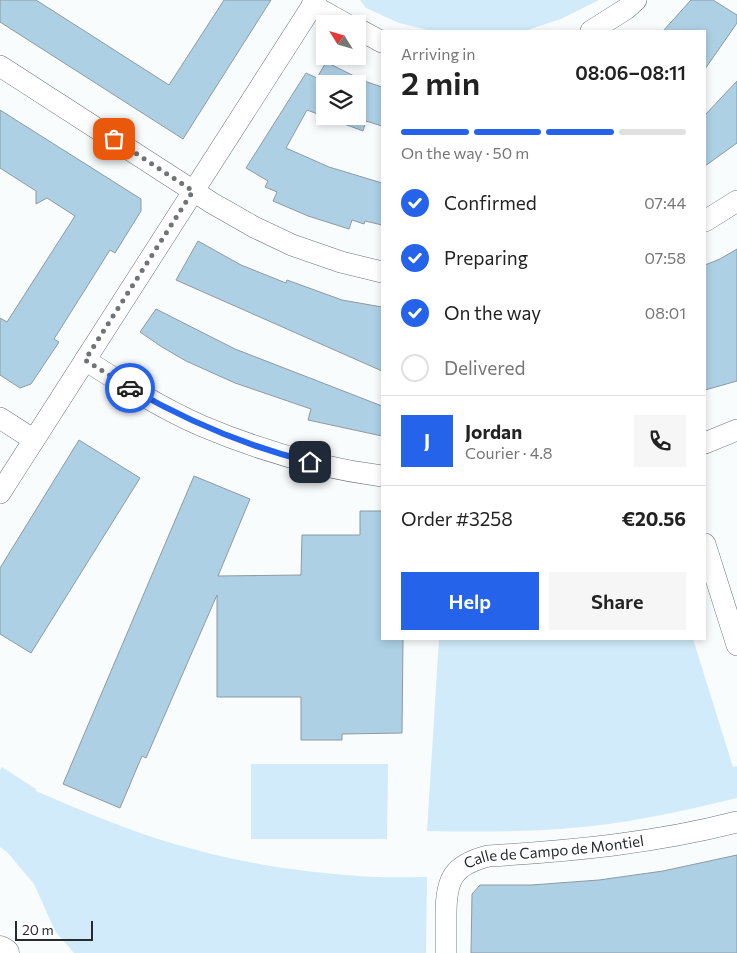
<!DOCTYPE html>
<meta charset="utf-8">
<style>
:root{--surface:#fff;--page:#f6f6f6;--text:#222;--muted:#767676;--line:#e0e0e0;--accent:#2563eb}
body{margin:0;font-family:Commissioner,sans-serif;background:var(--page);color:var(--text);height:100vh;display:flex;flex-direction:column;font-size:19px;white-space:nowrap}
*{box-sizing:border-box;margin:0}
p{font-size:16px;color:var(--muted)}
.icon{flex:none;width:28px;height:28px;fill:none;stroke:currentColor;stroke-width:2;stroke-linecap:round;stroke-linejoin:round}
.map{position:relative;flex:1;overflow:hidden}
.side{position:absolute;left:381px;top:30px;width:325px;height:610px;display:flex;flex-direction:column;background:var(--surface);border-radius:0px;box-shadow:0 2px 8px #0003}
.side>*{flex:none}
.needle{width:32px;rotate:307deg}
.fabs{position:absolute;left:316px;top:15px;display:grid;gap:10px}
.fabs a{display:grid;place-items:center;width:50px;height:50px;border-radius:0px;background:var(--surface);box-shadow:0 2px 8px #0003;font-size:25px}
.scale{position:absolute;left:15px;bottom:12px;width:78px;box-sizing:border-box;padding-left:5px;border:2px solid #262b2e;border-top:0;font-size:14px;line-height:18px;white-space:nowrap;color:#262b2e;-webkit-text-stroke:4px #fff;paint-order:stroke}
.pin{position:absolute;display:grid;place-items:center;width:42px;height:42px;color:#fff;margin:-21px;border-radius:10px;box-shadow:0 2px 8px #0006}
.courier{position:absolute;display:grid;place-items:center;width:50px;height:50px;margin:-25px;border:4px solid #2563eb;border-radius:50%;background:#fff;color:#222;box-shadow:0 1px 6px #0007}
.head em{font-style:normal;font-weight:600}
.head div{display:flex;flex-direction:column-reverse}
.head{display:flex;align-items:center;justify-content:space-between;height:85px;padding:0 20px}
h1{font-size:32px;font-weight:600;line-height:38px}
.bar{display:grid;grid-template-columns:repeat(4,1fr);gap:8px 5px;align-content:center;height:60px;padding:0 20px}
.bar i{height:6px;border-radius:4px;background:var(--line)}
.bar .current{background:var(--accent)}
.bar p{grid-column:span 4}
.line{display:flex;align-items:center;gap:12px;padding:0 20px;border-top:1px solid var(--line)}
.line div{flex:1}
.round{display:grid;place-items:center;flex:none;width:52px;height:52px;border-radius:0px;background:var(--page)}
ol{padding:0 20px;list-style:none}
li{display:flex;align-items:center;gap:15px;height:55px}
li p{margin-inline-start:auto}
li .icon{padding:5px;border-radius:50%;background:var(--accent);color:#fff;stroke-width:4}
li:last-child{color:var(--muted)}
li i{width:28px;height:28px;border:2px solid var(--line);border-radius:50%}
.cta{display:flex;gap:10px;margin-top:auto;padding:10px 20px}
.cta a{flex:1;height:58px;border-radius:0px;background:var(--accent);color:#fff;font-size:20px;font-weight:600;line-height:58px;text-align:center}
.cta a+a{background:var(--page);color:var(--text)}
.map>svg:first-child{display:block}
.green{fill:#d1ebfa}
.building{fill:#add0e5;stroke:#8e9aa1;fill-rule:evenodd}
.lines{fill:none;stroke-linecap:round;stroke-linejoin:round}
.minor-casing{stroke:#6c777e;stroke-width:22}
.tertiary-casing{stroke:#6c777e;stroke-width:29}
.minor{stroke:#fff;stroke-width:21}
.tertiary{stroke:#fff;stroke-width:28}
.done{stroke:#707476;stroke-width:5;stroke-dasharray:0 9}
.route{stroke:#2563eb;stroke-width:6}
.labels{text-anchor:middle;stroke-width:5;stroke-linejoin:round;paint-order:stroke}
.street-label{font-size:15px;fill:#262b2e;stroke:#fff}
</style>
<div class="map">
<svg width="737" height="953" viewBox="0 0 737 953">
<rect width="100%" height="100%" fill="#f9fcfd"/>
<g class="green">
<path d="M360,0H599L561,19L524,31H433L399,23L366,8Z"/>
<path d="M439,639H693L733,767L737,766V798C679,812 620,825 560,829C516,832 471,832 427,831Z"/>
<path d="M251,764H388L387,839H251Z"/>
<path d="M2,767L36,789V791C83,811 129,831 178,845C236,862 297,872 358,876C381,878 404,877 427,877L426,953H74L55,931L34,884L7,852L0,847V770Z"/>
</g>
<g class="building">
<path d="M0,0H36L169,85L224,0H271L183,139L0,22Z"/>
<path d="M691,0H713L737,15V23L705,69V31H663Z"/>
<path d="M326,62L364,81L382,87V126L366,121L363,131L307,110L286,148L329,167L382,183V225L365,221L364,224L352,220L349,229L308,216L273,201L277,192L265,187L268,181L246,168L306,73L317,78ZM325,84H358V116H325Z"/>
<path d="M737,81V143L705,166V115Z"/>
<path d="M0,110L141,199V211L115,253L110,250L54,339L59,342L31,384L20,388L0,375V318L7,322L75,216L47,198L36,204V191L0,168Z"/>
<path d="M198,241L241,265L286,283L287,280L342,300L382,307V371L176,280Z"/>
<path d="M737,249V381L705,390V265L720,259Z"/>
<path d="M156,309L235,349L382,406V436L308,420L311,409L235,383L186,361L162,347L140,332Z"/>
<path d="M79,440L140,478L31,653L0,634V568Z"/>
<path d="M194,476L250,499L218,576L301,575L302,535H360V511H382V639H403L402,733L342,734V740H301V697H217V595L146,758L142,756L120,808L63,784Z"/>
<path d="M737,855V953H471L472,894L480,885H531L599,880L663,871Z"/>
</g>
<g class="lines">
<defs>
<g id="minor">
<path d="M312,5L346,24"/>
<path d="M358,29L382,42"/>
<path d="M591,31L626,9L636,0"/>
<path d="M0,66L212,203L254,227L292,245L341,262L382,272"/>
<path d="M705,221L737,201"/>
<path d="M85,360C123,384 161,408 202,426C259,450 320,468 382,476"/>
<path d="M0,418L34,440"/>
<path d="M705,443L737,430"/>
<path d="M0,493L316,0"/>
<path d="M705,544L737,645"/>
<path id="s1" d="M446,953C446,940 446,927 446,914C446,879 453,865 488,856C572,851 656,843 737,822"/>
</g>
<path id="tertiary" d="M0,950L5,953"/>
</defs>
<use href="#minor" class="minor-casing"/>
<use href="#tertiary" class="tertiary-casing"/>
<use href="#minor" class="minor"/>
<use href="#tertiary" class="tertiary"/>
</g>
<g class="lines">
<path class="done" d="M114,139L193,191L85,360L130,388"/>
<path class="route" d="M130,388C187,421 246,446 310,462"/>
</g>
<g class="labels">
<g class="street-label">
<text dy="5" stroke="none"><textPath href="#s1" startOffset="185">Calle de Campo de Montiel</textPath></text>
</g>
</g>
</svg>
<div class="fabs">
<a><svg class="needle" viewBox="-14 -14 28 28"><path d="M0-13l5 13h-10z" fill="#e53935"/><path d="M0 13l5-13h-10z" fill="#767676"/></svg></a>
<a><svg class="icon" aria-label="layers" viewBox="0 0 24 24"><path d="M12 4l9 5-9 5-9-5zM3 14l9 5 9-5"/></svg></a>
</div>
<div class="scale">20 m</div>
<div class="pin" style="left:114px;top:139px;background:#ea580c"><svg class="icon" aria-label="bag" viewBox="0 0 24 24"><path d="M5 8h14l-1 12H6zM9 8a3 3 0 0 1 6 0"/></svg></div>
<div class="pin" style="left:310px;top:462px;background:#1f2937"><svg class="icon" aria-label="home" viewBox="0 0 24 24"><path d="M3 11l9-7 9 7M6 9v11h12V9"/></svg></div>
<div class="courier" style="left:130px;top:388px"><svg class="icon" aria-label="car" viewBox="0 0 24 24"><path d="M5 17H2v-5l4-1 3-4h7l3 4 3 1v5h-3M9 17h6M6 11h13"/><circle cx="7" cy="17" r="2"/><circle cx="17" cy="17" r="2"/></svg></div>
<section class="side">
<div class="head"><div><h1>2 min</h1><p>Arriving in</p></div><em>08:06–08:11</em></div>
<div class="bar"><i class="current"></i><i class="current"></i><i class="current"></i><i></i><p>On the way · 50 m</p></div>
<ol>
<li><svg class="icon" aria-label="check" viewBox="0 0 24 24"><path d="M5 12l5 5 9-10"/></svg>Confirmed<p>07:44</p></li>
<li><svg class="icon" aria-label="check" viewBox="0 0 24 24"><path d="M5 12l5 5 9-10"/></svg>Preparing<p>07:58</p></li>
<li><svg class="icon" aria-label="check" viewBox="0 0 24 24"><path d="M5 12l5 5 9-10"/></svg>On the way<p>08:01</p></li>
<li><i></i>Delivered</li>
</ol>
<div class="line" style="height:90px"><b class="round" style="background:var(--accent);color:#fff">J</b><div><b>Jordan</b><p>Courier · 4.8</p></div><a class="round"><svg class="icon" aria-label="phone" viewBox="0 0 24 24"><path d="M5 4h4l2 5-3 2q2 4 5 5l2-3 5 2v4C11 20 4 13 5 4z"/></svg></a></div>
<div class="line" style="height:65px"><div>Order #3258</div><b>€20.56</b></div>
<div class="cta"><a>Help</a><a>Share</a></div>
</section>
</div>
